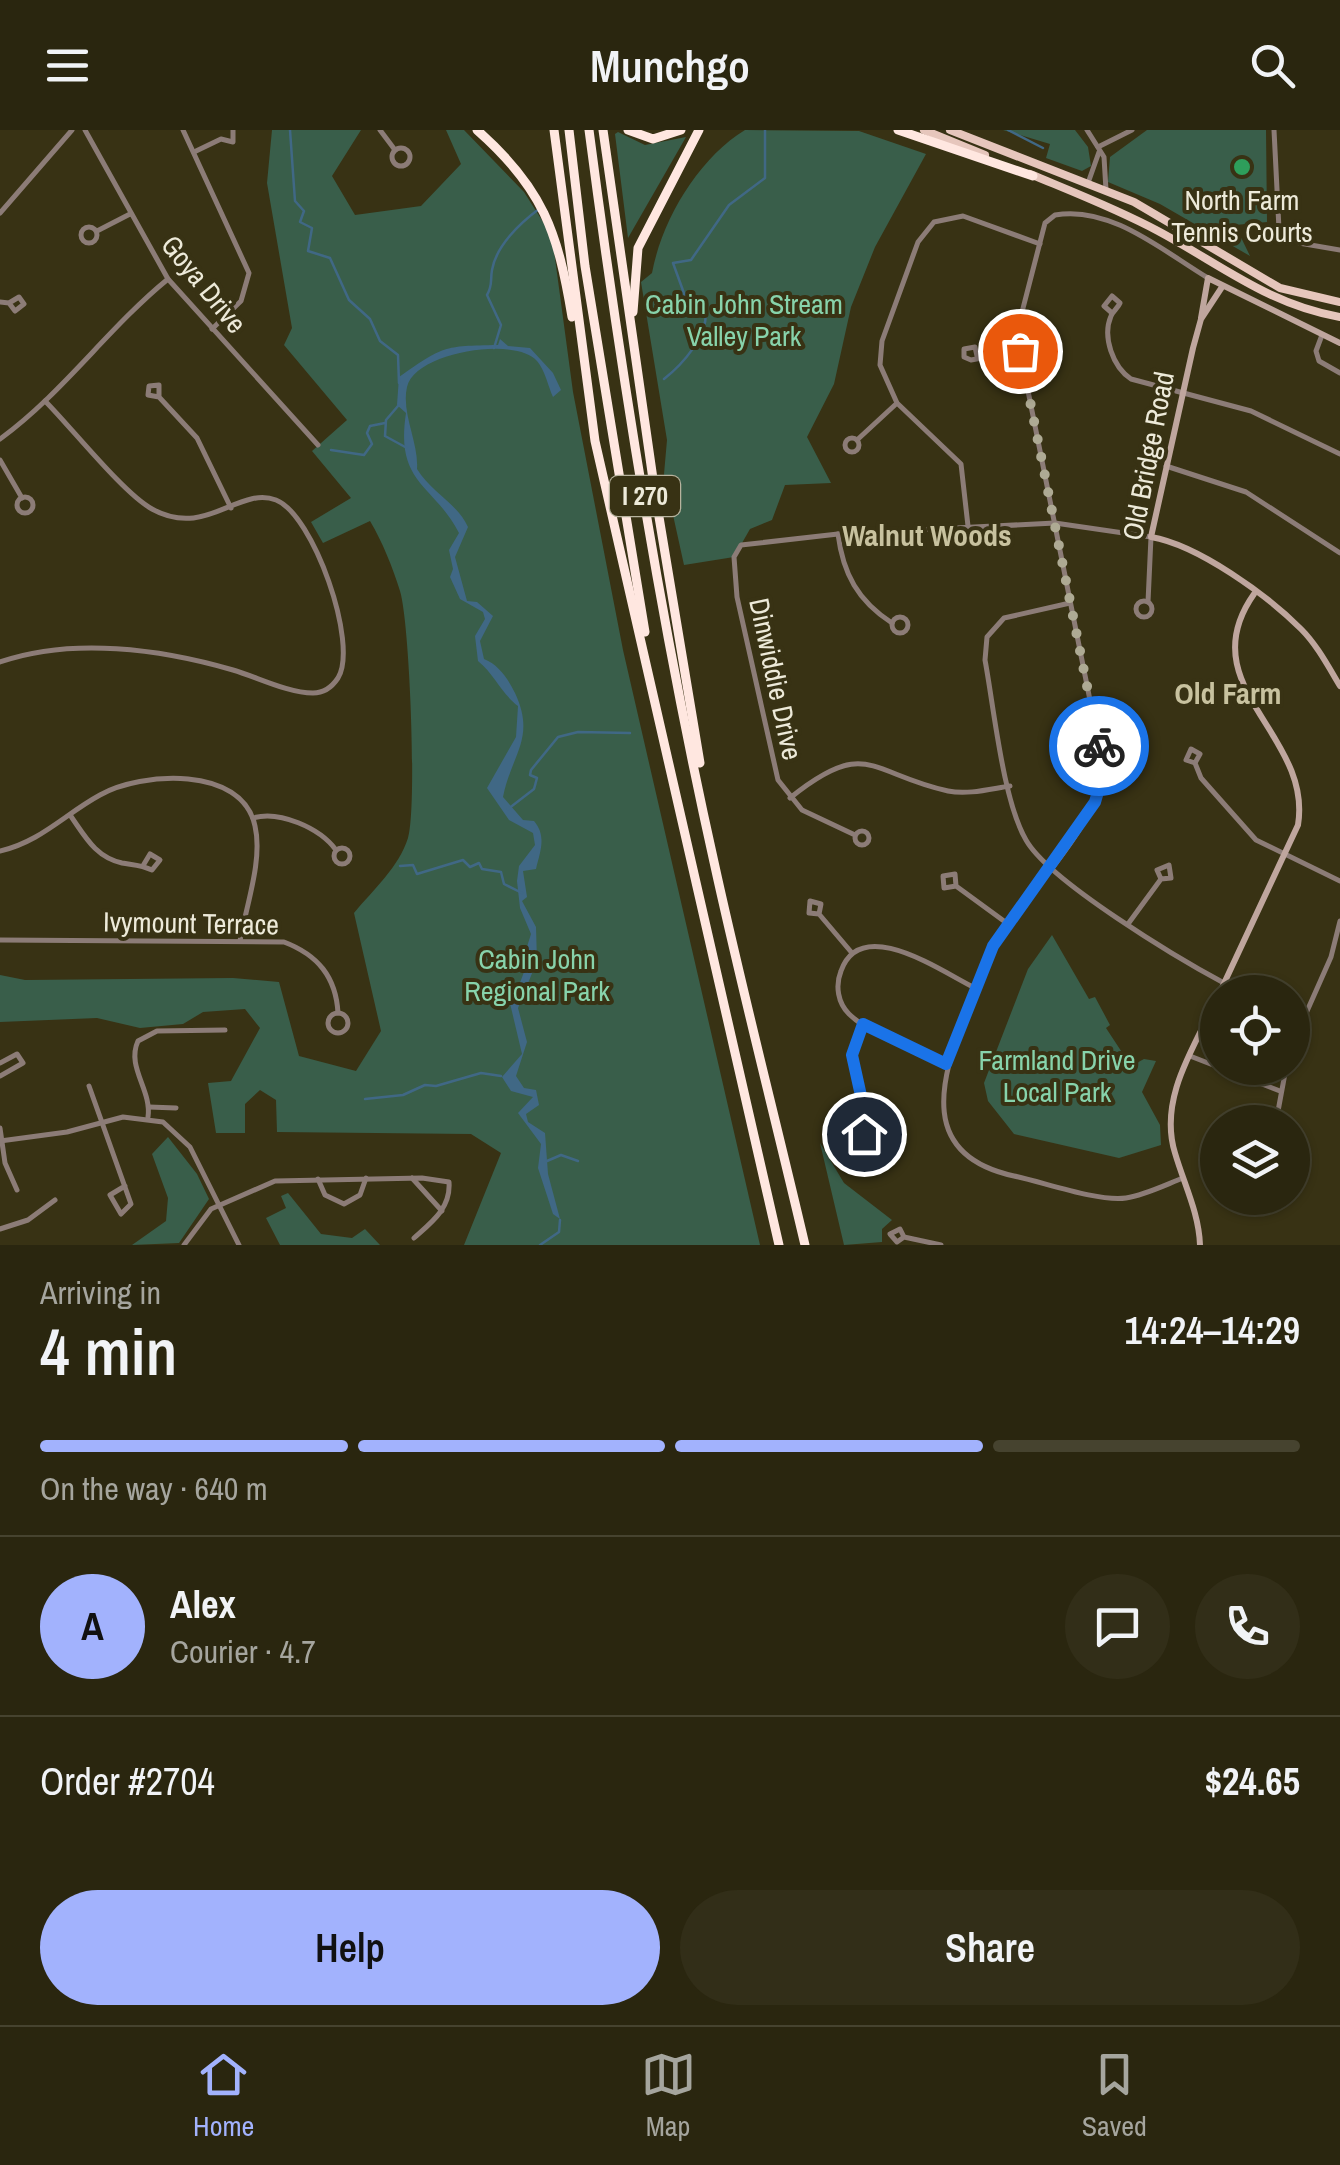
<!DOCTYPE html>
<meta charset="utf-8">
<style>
:root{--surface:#2a260f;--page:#322e18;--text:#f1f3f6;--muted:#a5a59e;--line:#46432f;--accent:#a2b2fd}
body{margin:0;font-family:"Archivo Narrow",sans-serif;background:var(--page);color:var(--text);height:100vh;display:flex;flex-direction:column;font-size:38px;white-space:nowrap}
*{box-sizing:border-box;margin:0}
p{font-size:32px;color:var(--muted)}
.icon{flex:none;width:55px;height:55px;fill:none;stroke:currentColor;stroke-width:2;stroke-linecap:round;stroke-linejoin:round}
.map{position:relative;height:1115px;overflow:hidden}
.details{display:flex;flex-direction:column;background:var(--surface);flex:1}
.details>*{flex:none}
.fabs{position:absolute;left:1200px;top:845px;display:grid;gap:20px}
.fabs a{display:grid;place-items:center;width:110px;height:110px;border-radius:50%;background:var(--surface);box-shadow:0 2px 8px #0004,0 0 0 2px var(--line);font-size:50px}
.pin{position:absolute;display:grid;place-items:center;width:85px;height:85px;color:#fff;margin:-42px;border:5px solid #fff;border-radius:50%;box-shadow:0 2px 10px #0007}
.courier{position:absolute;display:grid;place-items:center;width:100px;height:100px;margin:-50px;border:8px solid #1a73e8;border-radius:50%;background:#fff;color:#222;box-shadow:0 2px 12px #0007}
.summary em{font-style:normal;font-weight:600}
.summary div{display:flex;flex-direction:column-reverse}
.summary{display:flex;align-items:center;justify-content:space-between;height:170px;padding:0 40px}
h1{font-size:65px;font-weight:600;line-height:75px}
.bar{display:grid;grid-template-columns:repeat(4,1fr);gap:15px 10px;align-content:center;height:120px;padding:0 40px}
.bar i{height:12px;border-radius:8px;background:var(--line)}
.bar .selected{background:var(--accent)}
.bar p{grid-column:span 4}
.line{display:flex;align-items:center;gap:25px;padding:0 40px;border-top:2px solid var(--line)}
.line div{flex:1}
.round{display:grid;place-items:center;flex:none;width:105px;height:105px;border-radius:52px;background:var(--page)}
.action{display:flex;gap:20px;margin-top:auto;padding:20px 40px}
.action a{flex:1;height:115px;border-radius:60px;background:var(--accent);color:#111;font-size:40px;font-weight:600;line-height:115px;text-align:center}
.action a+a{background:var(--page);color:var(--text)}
header{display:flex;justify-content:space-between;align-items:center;height:130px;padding:0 40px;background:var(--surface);font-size:45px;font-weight:600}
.dock{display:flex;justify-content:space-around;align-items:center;height:140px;border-top:2px solid var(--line);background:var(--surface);font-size:28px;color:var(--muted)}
.dock a{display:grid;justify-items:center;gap:5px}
.dock .selected{color:var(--accent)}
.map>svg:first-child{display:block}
.green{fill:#395e4a}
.water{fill:#406885}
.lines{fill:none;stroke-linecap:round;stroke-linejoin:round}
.stream{stroke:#406885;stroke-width:2.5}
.street{stroke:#8c7c77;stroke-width:5}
.secondary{stroke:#bfa69e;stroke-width:6}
.primary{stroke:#e6c6bc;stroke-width:8}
.highway{stroke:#ffe7e0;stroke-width:9}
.done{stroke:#aeaa94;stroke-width:10;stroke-dasharray:0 18}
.route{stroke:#1a73e8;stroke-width:12}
.leisure-dot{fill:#2e9e5b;stroke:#383214;stroke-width:4}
.labels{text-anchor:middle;stroke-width:8;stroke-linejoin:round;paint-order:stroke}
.shield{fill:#383214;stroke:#b7b39e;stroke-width:2.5}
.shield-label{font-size:25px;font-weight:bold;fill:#edead9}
.poi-label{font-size:28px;fill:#edead9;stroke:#383214}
.street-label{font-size:28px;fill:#edead9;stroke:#383214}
.park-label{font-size:28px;fill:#87d3ab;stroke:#383214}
.neighbourhood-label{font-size:30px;font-weight:bold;fill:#c8c29f;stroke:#383214}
</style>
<header><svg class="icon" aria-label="menu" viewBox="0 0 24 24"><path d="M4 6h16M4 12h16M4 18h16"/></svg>Munchgo<svg class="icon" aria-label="search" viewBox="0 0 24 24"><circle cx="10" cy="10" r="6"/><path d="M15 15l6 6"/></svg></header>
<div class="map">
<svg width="1340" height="1115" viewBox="0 0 1340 1115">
<rect width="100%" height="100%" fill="#383214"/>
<g class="green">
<path d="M272,0H361L332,46L355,85L421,76L461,34L446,0H464L524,62L552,106L573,262L623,520L760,1115H464L501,1023L471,1004L277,1002L276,970L260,960L245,974V1003H216L208,953L231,951L260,898L245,879L203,882L183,894L140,898L97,888L0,892V845L25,850L233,848L279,852L299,926L356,941L381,901L354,783C373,760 399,737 408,708C417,677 410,494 400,461C393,438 382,411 370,391L323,413L311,392L351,368L312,321L347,290L284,215L292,198L267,53Z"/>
<path d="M745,0L859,1L926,24L875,117L851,177L834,254L807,307L831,353L785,355L772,390L750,399L734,427L684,435L664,344L667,310L641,152L652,143C662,89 699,28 745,0Z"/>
<path d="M1003,0H1075L1088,17L1091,36L1082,41L1046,28L1050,14Z"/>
<path d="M1147,0H1266L1267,92L1235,95L1250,126L1160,74L1108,52L1110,27Z"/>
<path d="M618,2L645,15L686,7L628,108L615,4Z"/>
<path d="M1052,805L1089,869L1095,867L1110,895L1106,898L1131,936L1144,929L1156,931L1142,962L1160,995L1161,1015L1119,1028L1014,1004L988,971L984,953L1028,839Z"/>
<path d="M168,1007L197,1044L209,1069L179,1113L132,1115L166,1091L168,1068L152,1024Z"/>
<path d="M820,1013L844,1053L892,1090L882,1099V1112L844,1115Z"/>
<path d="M288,1063L321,1104L352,1108L365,1099L380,1115H280L266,1088L286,1078L281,1066Z"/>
</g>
<path class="water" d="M500,209L508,216L530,218L553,243L561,260L553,267C548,256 545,240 537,231C516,206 415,222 407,257C401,283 419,313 417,339C431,362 457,373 468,397L455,427L467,471L477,472L493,486L480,511L484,529C499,535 508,549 515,563C536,608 512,623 503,667L523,690L534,691C547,706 540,722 536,739L523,741L527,767L522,771L536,797L537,831L518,878L527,912L516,946L524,958L536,960L539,975L526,984L528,992L545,1003L548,1044L560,1089L553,1084L538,1038L541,1014L518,983L533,967L511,961L502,947L522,924L509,869L518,858L530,826L526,820L531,804L520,778L517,751L519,736L535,715L533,703L509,690L487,658L516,607L518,576C501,563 495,545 478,531L475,506L485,489L483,482L460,469L450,447L453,439L449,420L459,403C433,353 395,354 406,283L397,275L399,247C444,216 442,216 498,215Z"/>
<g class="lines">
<g class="stream">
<path d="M290,0L295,71L304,81L300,92L312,98L308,121L330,128L349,170L370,189L380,211L398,225L399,253"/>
<path d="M1008,0L1043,18"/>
<path d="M494,218L501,195L487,165C493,155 490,151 492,140C496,116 520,93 539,79"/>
<path d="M664,249C683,234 707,207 706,181L685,166L673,133L691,130L729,75L765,48V0"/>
<path d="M398,276L386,290L385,306L407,318"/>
<path d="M331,320L364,325L372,314L367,303L370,296L385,293"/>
<path d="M508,679L534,659L537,648L530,645L531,640L558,607L578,602L630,603"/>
<path d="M400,736L413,735L417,744L463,730L470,737L479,733L482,739L501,742L504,754L522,763"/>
<path d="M365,969L403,965L425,955L436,956L481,943L501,946"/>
<path d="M547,1031L561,1025L578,1031"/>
<path d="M540,1115L559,1102L560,1090"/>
</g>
<g class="street">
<path d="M85,0L168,149L318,315"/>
<path d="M183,0L249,143L241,171L212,199"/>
<path d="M380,0L395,20"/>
<path d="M1087,0L1104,27L1106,60"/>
<path d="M1274,0L1279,99L1299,113L1340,120"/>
<path d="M1098,17L1132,0"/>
<circle cx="401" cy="27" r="9"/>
<path d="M194,22L221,9L233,12V0"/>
<path d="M1088,53L1099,22"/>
<path d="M0,83L72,0"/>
<circle cx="89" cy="105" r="8"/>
<path d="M97,101L130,84"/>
<path d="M0,172L9,173L15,181L24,174L19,167L9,173"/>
<path d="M1112,183L1104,176L1112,166L1120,173C1118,178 1113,181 1111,186C1102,207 1113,237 1131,249L1251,281L1340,324"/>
<path d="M1322,205L1316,221L1319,231L1340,243"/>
<path d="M977,226L975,217L964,219V227L971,230L1020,221"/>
<path d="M159,267V255L149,256L148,265L159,267L197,308L231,378"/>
<circle cx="852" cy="315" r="7"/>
<path d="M0,309C63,263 108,198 168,149"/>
<path d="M857,310L896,274"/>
<path d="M0,330L22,368"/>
<path d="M1166,336L1246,362L1340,423"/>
<circle cx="25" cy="375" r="8"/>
<path d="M968,396L961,334L897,273L880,235L882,211L918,112L934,92L963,86L1040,114"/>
<path d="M838,404C843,444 858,471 892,493"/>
<circle cx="1144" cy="479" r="8"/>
<path d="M1070,473L1004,488L987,507L985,530C994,578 1003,671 1026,710C1049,751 1179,829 1224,853"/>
<circle cx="900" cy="495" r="8"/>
<path d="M0,532C72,507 161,519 233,540C257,547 288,563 313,563C324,563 332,557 338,548C359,514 313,384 276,370C238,356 206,409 152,379C124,364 71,297 45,271"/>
<path d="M1195,633L1200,624L1191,619L1186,630L1195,633L1201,648L1256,710L1340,751"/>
<path d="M790,668C867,606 870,644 948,661C968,665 990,659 1010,656"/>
<path d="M70,685C85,706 95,727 122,733C134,735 142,735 152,740L160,730L150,724L144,734"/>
<path d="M253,688C279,680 320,698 336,720"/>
<circle cx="862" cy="708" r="7"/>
<path d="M855,705L802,680L778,650L737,467L734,427L741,415L838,404L1055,393L1151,407L1148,472"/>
<circle cx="342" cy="726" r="8"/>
<path d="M0,721C40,712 65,684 100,665C141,642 242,635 255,696C263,730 246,776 240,811"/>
<path d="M956,756L955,744L943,746L944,758L956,756L1008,794"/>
<path d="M819,784L821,774L810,771L809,783L819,784L852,823"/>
<path d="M1128,794L1161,749L1171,748L1169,735L1157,740L1161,749"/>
<path d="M0,810L284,812C318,825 336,847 338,883"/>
<circle cx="338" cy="893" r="10"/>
<path d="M863,894L852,925L869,1002"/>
<path d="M1292,915L1331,827L1340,791"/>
<path d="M1190,926L1280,961"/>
<path d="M0,933L17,924L23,933L0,946"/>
<path d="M946,934C917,920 873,907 849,884C838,873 835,856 841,841C861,784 942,842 975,858"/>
<path d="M89,956L131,1074L121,1084L110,1065L125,1056"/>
<path d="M149,977L176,978"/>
<path d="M148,987C152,960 126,937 138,911L157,901L225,900"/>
<path d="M1276,992L1286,938"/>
<path d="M0,998L5,1033L17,1060"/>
<circle cx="871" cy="1010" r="8"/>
<path d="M0,1011L67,1002L123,987L163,992L190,1017L239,1115"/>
<path d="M412,1048L442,1081"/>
<path d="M1183,1048C1165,1055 1145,1065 1126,1068C1098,1072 1043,1052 1014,1046C918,1025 940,951 966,883C975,860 982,834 995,813C1028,759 1109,691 1101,625L1020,221L1021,186L1045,93L1055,85C1110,75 1163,121 1208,148"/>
<path d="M318,1049L325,1065L344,1074L360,1065L366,1048"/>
<path d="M0,1099L28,1090L55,1070"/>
<path d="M904,1107L900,1099L890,1104L897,1112L904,1107L941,1115"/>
<path d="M184,1115L211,1079L275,1051L422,1048L449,1052C451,1078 432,1092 414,1108"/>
</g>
<g class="secondary">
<path d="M1222,157L1201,189L1193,218L1151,407C1198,415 1267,465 1301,499C1317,515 1328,536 1340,556"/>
<path d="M1201,188L1208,148L1340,213"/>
<path d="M1220,862L1298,695C1313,604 1189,556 1254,464"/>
<path d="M1200,1115C1199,1083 1184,1054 1175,1023C1158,968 1195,916 1218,867"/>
</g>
<g class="primary">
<path d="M924,0L985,25"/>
<path d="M950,0L1134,72L1280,158L1340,172"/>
<path d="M1030,44C1073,62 1117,79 1158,101C1220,134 1269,175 1340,187"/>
</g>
<g class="highway">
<path d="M477,0C543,58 558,102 572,187"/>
<path d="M554,0L595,311L779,1115"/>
<path d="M569,0L585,136L645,502"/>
<path d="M589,0C621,245 660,491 714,732C742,860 775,987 805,1115"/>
<path d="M603,0L655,363L700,633"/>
<path d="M628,0L653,9L681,0"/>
<path d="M898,0L1033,46"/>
<path d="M633,182L638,118L699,0"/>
</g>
</g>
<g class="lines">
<path class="done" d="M1020,221L1099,616"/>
<path class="route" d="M864,1004L869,1002L852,925L863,894L946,934L993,816L1095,672L1102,648L1099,616"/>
</g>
<circle class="leisure-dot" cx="1242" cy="37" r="10"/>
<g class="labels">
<rect class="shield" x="610" y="346" width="70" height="40" rx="8"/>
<g class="shield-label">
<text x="645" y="375">I 270</text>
</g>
<g class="poi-label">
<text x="1242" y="80">North Farm<tspan x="1242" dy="32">Tennis Courts</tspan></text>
</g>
<g class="street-label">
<text transform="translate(204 154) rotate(51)" y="10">Goya Drive</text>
<text transform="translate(1148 326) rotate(-79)" y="10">Old Bridge Road</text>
<text transform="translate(776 549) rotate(78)" y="10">Dinwiddie Drive</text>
<text transform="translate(191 793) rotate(1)" y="10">Ivymount Terrace</text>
</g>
<g class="park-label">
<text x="744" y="184">Cabin John Stream<tspan x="744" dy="32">Valley Park</tspan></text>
<text x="537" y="839">Cabin John<tspan x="537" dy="32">Regional Park</tspan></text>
<text x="1057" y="940">Farmland Drive<tspan x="1057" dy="32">Local Park</tspan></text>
</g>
<g class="neighbourhood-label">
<text x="927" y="416">Walnut Woods</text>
<text x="1228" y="574">Old Farm</text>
</g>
</g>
</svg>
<div class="fabs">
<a><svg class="icon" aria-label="locate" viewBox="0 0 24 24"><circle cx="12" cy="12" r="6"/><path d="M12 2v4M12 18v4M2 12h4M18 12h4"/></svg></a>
<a><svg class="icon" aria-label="layers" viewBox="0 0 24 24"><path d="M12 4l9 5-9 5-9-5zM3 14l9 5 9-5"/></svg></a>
</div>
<div class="pin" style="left:1020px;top:221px;background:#ea580c"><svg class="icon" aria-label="bag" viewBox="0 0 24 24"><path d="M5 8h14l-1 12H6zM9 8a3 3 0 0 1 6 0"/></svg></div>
<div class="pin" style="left:864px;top:1004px;background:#1f2937"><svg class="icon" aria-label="home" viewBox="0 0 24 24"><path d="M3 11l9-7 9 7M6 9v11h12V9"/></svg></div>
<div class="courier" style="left:1099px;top:616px"><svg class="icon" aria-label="bike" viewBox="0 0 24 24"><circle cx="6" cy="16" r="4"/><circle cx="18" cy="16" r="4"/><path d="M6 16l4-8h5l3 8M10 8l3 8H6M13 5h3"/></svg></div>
</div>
<section class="details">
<div class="summary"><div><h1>4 min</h1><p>Arriving in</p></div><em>14:24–14:29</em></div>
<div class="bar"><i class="selected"></i><i class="selected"></i><i class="selected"></i><i></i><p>On the way · 640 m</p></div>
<div class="line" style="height:180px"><b class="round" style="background:var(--accent);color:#111">A</b><div><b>Alex</b><p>Courier · 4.7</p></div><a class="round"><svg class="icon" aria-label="chat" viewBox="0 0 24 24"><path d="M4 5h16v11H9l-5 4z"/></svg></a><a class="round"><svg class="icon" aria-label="phone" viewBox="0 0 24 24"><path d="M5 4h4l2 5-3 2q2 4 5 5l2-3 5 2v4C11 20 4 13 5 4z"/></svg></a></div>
<div class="line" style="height:130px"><div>Order #2704</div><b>$24.65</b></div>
<div class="action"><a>Help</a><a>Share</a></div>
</section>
<nav class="dock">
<a class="selected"><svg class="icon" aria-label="home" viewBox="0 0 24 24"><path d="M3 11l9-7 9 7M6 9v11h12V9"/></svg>Home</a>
<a><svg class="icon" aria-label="map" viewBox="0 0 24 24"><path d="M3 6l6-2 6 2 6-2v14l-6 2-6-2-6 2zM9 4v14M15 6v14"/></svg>Map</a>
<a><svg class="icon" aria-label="saved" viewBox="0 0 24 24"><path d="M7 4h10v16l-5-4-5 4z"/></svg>Saved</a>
</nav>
